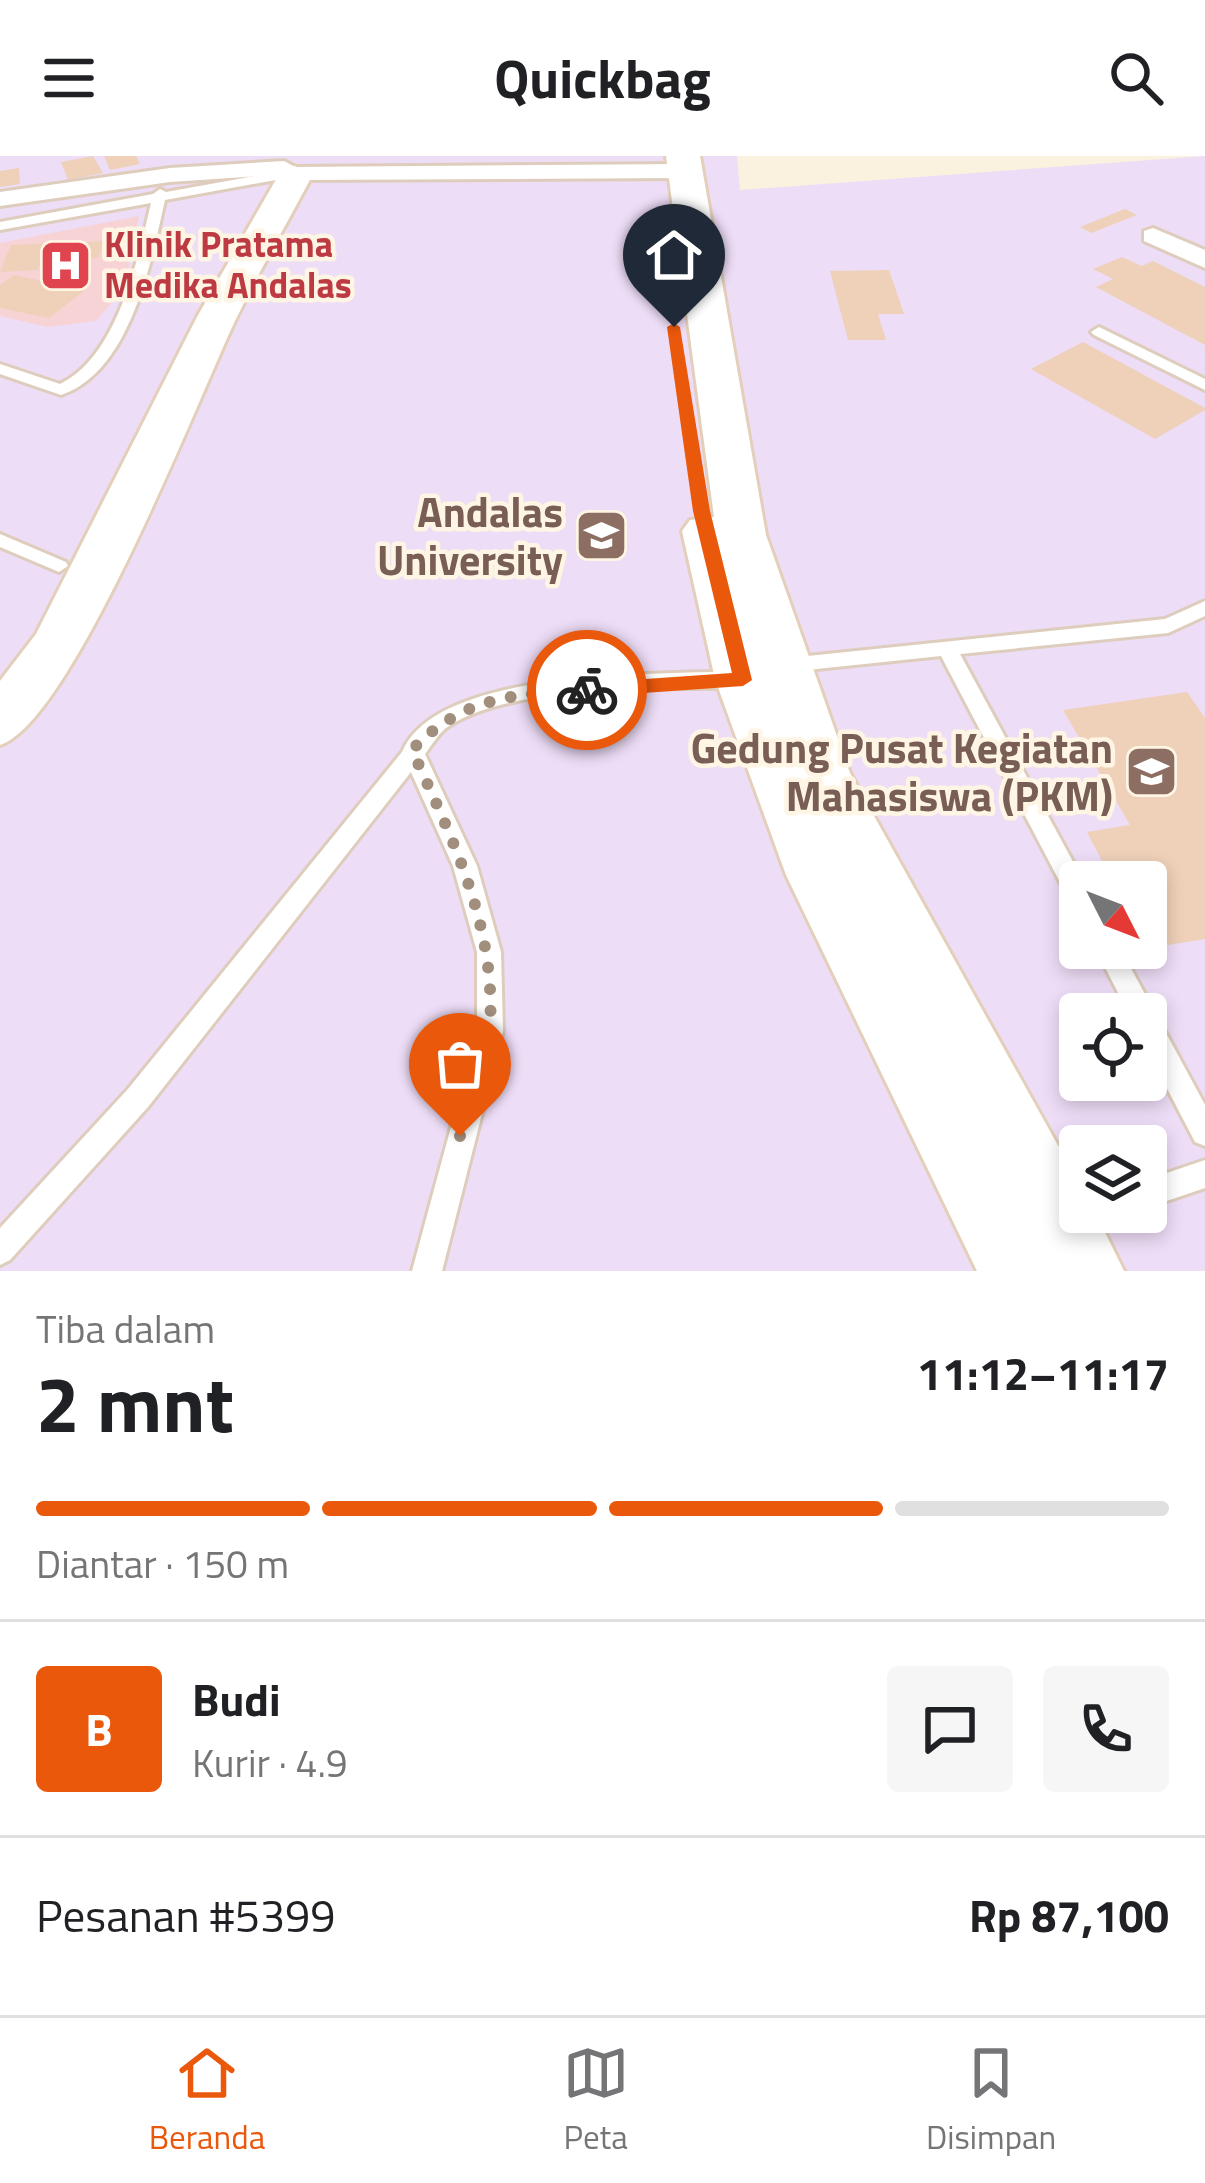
<!DOCTYPE html>
<html lang="id">
<meta charset="utf-8">
<style>
:root{--surface:#fff;--page:#f6f6f6;--text:#202124;--muted:#757577;--line:#e0e0e0;--accent:#ea580c}
body{margin:0;font-family:"Titillium Web",sans-serif;background:var(--page);color:var(--text);height:100vh;display:flex;flex-direction:column;font-size:45px;white-space:nowrap}
*{box-sizing:border-box;margin:0}
p{font-size:39px;color:var(--muted)}
.icon{flex:none;width:66px;height:66px;fill:none;stroke:currentColor;stroke-width:2;stroke-linecap:round;stroke-linejoin:round}
.map{position:relative;height:1115px;overflow:hidden}
.drawer{display:flex;flex-direction:column;background:var(--surface);flex:1}
.drawer>*{flex:none}
.needle{width:78px;rotate:132deg}
.controls{position:absolute;left:1059px;top:705px;display:grid;gap:24px}
.controls a{display:grid;place-items:center;width:108px;height:108px;border-radius:12px;background:var(--surface);box-shadow:0 6px 18px #0003;font-size:60px}
.pin{position:absolute;display:grid;place-items:center;width:102px;height:102px;color:#fff;margin:-123px -51px;border-radius:50% 50% 50% 0;rotate:-45deg;box-shadow:0 0 12px #0007}
.pin .icon{rotate:45deg}
.courier{position:absolute;display:grid;place-items:center;width:120px;height:120px;margin:-60px;border:9px solid #ea580c;border-radius:50%;background:#fff;color:#222;box-shadow:0 3px 15px #0007}
.summary em{font-style:normal;font-weight:700}
.summary div{display:flex;flex-direction:column-reverse}
.summary{display:flex;align-items:center;justify-content:space-between;height:204px;padding:0 36px}
h1{font-size:78px;font-weight:700;line-height:90px}
.bar{display:grid;grid-template-columns:repeat(4,1fr);gap:18px 12px;align-content:center;height:144px;padding:0 36px}
.bar i{height:15px;border-radius:9px;background:var(--line)}
.bar .selected{background:var(--accent)}
.bar p{grid-column:span 4}
.line{display:flex;align-items:center;gap:30px;padding:0 36px;border-top:3px solid var(--line)}
.line div{flex:1}
.round{display:grid;place-items:center;flex:none;width:126px;height:126px;border-radius:12px;background:var(--page)}
header{display:flex;justify-content:space-between;align-items:center;height:156px;padding:0 36px;background:var(--surface);font-size:54px;font-weight:700}
.tab-bar{display:flex;justify-content:space-around;align-items:center;height:168px;border-top:3px solid var(--line);background:var(--surface);font-size:33px;color:var(--muted)}
.tab-bar a{display:grid;justify-items:center;gap:6px}
.tab-bar .selected{color:var(--accent)}
.map>svg:first-child{display:block}
.education{fill:#eeddf7;fill-rule:evenodd}
.medical{fill:#f8d3d6}
.building{fill:#efd0b8}
.lines{fill:none;stroke-linecap:round;stroke-linejoin:round}
.lane-casing{stroke:#decdbc;stroke-width:6}
.street-casing{stroke:#decdbc;stroke-width:6}
.secondary-casing{stroke:#e3cfba;stroke-width:6}
.lane{fill:#fff;fill-rule:evenodd}
.street{fill:#fff;fill-rule:evenodd}
.secondary{fill:#fff;fill-rule:evenodd}
.route{fill:#ea580c}
.done{stroke:#a18e7d;stroke-width:12;stroke-dasharray:0 21.6}
.labels{text-anchor:middle;stroke-width:9;stroke-linejoin:round;paint-order:stroke}
.far-health-label{font-size:36px;font-weight:bold;fill:#be3a42;stroke:#fef5e5;text-anchor:start}
.education-label{font-size:42px;font-weight:bold;fill:#785e54;stroke:#fef5e5;text-anchor:end}
</style>
<header><svg class="icon" aria-label="menu" viewBox="0 0 24 24"><path d="M4 6h16M4 12h16M4 18h16"/></svg>Quickbag<svg class="icon" aria-label="search" viewBox="0 0 24 24"><circle cx="10" cy="10" r="6"/><path d="M15 15l6 6"/></svg></header>
<div class="map">
<svg width="1205" height="1115" viewBox="0 0 1205 1115">
<rect width="100%" height="100%" fill="#fbf1df"/>
<path class="education" d="M0,0H737L740,34L1205,0V1115H0ZM1080,726H1146V792H1080ZM1080,858H1146V924H1080ZM1080,990H1146V1056H1080Z"/>
<path class="medical" d="M139,60L125,131L96,165L47,171L0,160V87Z"/>
<g class="building">
<path d="M93,0L103,17L68,24L61,6Z"/>
<path d="M104,0H136L140,8L110,14Z"/>
<path d="M19,12L20,28L0,31V15Z"/>
<path d="M1125,53L1137,59L1091,77L1080,71Z"/>
<path d="M105,85L98,102L42,105L38,114L0,116L11,89Z"/>
<path d="M1122,101L1142,110L1153,105L1205,131V189L1096,131L1113,123L1093,113Z"/>
<path d="M889,114L904,158H878L886,184H848L830,115Z"/>
<path d="M14,119L85,134L49,162L0,152V129Z"/>
<path d="M1083,186L1205,252V254L1155,283L1031,213Z"/>
<path d="M1187,536L1205,562V783L1149,792L1146,726H1113L1087,676L1130,669L1063,554Z"/>
</g>
<g class="lines">
<defs>
<g id="lane">
<path d="M277,16L283,20L281,23L165,44C151,107 130,216 61,239L0,218V208L60,228C117,201 138,103 151,47L0,74V66L153,38L160,33L166,36Z"/>
<path d="M1099,171L1205,223V234L1094,179L1091,176Z"/>
<path d="M0,378L66,406L68,410L59,416L0,391Z"/>
<path d="M1205,445V460L1168,477L960,498L1084,726H1080V752L1072,749L941,500L788,516L778,509L788,502L1165,463Z"/>
<path d="M742,515L752,523L742,531C662,534 516,527 449,570C439,576 432,589 425,598L477,710L501,796L503,875L442,1115H412L477,875V796L453,710L411,616L148,951L10,1104L0,1109V1072L128,933L402,596C438,511 661,519 742,515Z"/>
<path d="M1095,792H1120L1205,949V990L1195,986L1146,892V858H1129Z"/>
<path d="M1205,1004V1032L1146,1052V1024Z"/>
</g>
<g id="street">
<path d="M284,5L295,11L684,8L696,15L684,22L299,24L288,18L170,26L0,50V36L170,12Z"/>
<path d="M1153,72L1205,94V112L1144,85V75Z"/>
</g>
<g id="secondary">
<path d="M666,0H700L766,379L850,617L1080,1029V1056H1095L1124,1115H977L786,719L715,523L682,375L690,364L714,361Z"/>
<path d="M295,10L312,20C286,69 258,117 234,167C197,246 71,567 0,589V525L36,478L197,161L278,20Z"/>
</g>
</defs>
<use href="#lane" class="lane-casing"/>
<use href="#street" class="street-casing"/>
<use href="#secondary" class="secondary-casing"/>
<use href="#lane" class="lane"/>
<use href="#street" class="street"/>
<use href="#secondary" class="secondary"/>
</g>
<path class="route" d="M674,167L680,171L710,355L752,524L743,530L587,541L577,534L587,527L732,517L693,355L667,171Z"/>
<g class="lines">
<path class="done" d="M460,980C469,945 488,906 490,871C496,770 453,684 412,594C463,540 516,538 587,534"/>
</g>
<defs>
<symbol id="hospital-square" viewBox="-11 -11 22 22"><rect x="-9" y="-9" width="18" height="18" rx="4" fill="#e0444e" stroke="#fef5e5"/><path d="M-5-5h3v3.5h4V-5h3V5h-3V1.5h-4V5h-3Z" fill="#fff"/></symbol>
<symbol id="university-square" viewBox="-11 -11 22 22"><rect x="-9" y="-9" width="18" height="18" rx="4" fill="#8d6e63" stroke="#fef5e5"/><path d="M0-5L7-2L0 1L-7-2ZM-4 1L0 2.5L4 1V4Q0 6-4 4Z" fill="#fff"/></symbol>
</defs>
<g fill-rule="evenodd">
<use href="#hospital-square" x="36" y="80" width="59" height="59"/>
<use href="#university-square" x="572" y="350" width="59" height="59"/>
<use href="#university-square" x="1122" y="586" width="59" height="59"/>
</g>
<g class="labels">
<g class="far-health-label">
<text x="104" y="101">Klinik Pratama<tspan x="104" dy="41">Medika Andalas</tspan></text>
</g>
<g class="education-label">
<text x="563" y="371">Andalas<tspan x="563" dy="48">University</tspan></text>
<text x="1113" y="607">Gedung Pusat Kegiatan<tspan x="1113" dy="48">Mahasiswa (PKM)</tspan></text>
</g>
</g>
</svg>
<div class="controls">
<a><svg class="needle" viewBox="-14 -14 28 28"><path d="M0-13l5 13h-10z" fill="#e53935"/><path d="M0 13l5-13h-10z" fill="#757577"/></svg></a>
<a><svg class="icon" aria-label="locate" viewBox="0 0 24 24"><circle cx="12" cy="12" r="6"/><path d="M12 2v4M12 18v4M2 12h4M18 12h4"/></svg></a>
<a><svg class="icon" aria-label="layers" viewBox="0 0 24 24"><path d="M12 4l9 5-9 5-9-5zM3 14l9 5 9-5"/></svg></a>
</div>
<div class="pin" style="left:460px;top:980px;background:#ea580c"><svg class="icon" aria-label="bag" viewBox="0 0 24 24"><path d="M5 8h14l-1 12H6zM9 8a3 3 0 0 1 6 0"/></svg></div>
<div class="pin" style="left:674px;top:171px;background:#1f2937"><svg class="icon" aria-label="home" viewBox="0 0 24 24"><path d="M3 11l9-7 9 7M6 9v11h12V9"/></svg></div>
<div class="courier" style="left:587px;top:534px"><svg class="icon" aria-label="bike" viewBox="0 0 24 24"><circle cx="6" cy="16" r="4"/><circle cx="18" cy="16" r="4"/><path d="M6 16l4-8h5l3 8M10 8l3 8H6M13 5h3"/></svg></div>
</div>
<section class="drawer">
<div class="summary"><div><h1>2 mnt</h1><p>Tiba dalam</p></div><em>11:12–11:17</em></div>
<div class="bar"><i class="selected"></i><i class="selected"></i><i class="selected"></i><i></i><p>Diantar · 150 m</p></div>
<div class="line" style="height:216px"><b class="round" style="background:var(--accent);color:#fff">B</b><div><b>Budi</b><p>Kurir · 4.9</p></div><a class="round"><svg class="icon" aria-label="chat" viewBox="0 0 24 24"><path d="M4 5h16v11H9l-5 4z"/></svg></a><a class="round"><svg class="icon" aria-label="phone" viewBox="0 0 24 24"><path d="M5 4h4l2 5-3 2q2 4 5 5l2-3 5 2v4C11 20 4 13 5 4z"/></svg></a></div>
<div class="line" style="height:156px"><div>Pesanan #5399</div><b>Rp 87,100</b></div>
</section>
<nav class="tab-bar">
<a class="selected"><svg class="icon" aria-label="home" viewBox="0 0 24 24"><path d="M3 11l9-7 9 7M6 9v11h12V9"/></svg>Beranda</a>
<a><svg class="icon" aria-label="map" viewBox="0 0 24 24"><path d="M3 6l6-2 6 2 6-2v14l-6 2-6-2-6 2zM9 4v14M15 6v14"/></svg>Peta</a>
<a><svg class="icon" aria-label="saved" viewBox="0 0 24 24"><path d="M7 4h10v16l-5-4-5 4z"/></svg>Disimpan</a>
</nav>
